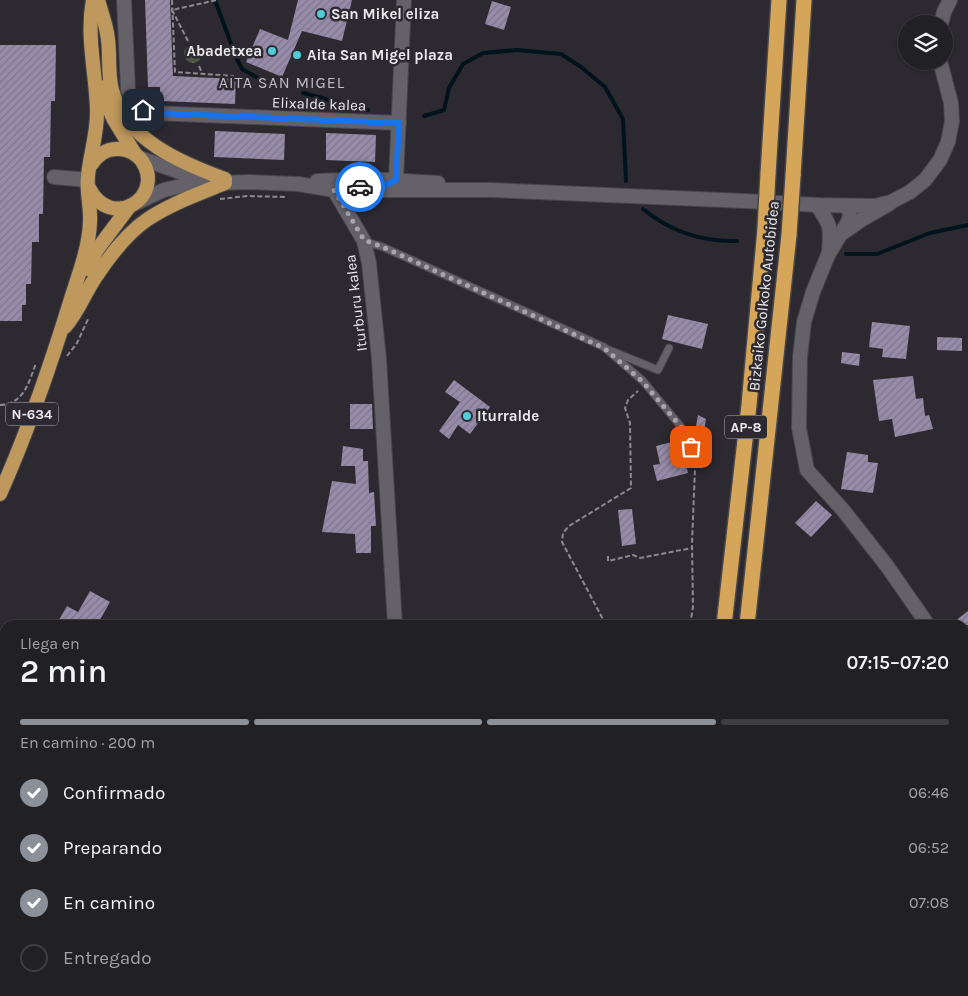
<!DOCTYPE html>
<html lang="es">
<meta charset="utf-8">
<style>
:root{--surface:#212024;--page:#29282c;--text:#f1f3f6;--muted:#a2a3a6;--line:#3e3e41;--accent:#8c9099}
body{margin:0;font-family:Karla,sans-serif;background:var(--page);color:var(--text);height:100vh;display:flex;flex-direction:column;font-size:19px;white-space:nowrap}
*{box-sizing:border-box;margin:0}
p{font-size:16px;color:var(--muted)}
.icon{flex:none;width:28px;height:28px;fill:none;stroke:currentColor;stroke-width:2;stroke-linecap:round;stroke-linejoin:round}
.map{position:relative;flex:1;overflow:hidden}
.panel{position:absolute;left:0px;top:620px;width:969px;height:376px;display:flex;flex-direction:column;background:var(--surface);border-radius:15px 15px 0 0;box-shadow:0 1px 4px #0004,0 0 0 1px var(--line)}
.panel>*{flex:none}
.buttons{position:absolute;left:898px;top:15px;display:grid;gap:10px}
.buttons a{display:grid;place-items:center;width:55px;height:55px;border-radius:50%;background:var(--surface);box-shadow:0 1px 4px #0004,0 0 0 1px var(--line);font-size:25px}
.pin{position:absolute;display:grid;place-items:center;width:42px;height:42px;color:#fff;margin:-21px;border-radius:10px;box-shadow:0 2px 8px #0006}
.courier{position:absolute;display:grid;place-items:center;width:50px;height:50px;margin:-25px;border:4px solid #1a73e8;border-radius:50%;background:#fff;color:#222;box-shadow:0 1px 6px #0007}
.head em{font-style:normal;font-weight:600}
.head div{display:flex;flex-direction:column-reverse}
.head{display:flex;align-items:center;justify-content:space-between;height:85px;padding:0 20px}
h1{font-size:32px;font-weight:600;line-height:38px}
.bar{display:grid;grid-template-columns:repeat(4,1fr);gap:8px 5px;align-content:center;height:60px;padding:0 20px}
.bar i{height:6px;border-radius:4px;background:var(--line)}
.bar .active{background:var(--accent)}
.bar p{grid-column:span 4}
ol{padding:0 20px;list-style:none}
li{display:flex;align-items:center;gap:15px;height:55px}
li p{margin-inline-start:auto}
li .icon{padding:5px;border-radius:50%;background:var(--accent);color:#fff;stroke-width:4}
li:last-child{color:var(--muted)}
li i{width:28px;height:28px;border:2px solid var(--line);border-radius:50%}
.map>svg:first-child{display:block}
.park{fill:url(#park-dots)}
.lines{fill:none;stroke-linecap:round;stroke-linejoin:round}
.stream{stroke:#00121c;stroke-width:4}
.building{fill:url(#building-hatch)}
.service-casing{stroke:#47464b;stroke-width:9}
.minor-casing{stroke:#47464b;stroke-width:16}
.tertiary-casing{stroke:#47464b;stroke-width:16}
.trunk-casing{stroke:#47464b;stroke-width:16}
.motorway-casing{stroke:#47464b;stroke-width:18}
.path{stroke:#8c8a8f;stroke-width:2;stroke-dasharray:5 2.5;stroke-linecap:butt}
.service{stroke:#646169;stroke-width:7}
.minor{stroke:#646169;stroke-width:14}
.tertiary{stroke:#646169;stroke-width:14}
.trunk{stroke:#be985c;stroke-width:14}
.motorway{stroke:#d5a659;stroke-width:15}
.motorway-bridge-casing{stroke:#47464b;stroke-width:18;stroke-linecap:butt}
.motorway-bridge{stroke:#d5a659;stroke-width:15}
.done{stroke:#a8a6ab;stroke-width:5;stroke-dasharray:0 9}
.route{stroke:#1a73e8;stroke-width:6}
.poi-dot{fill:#52cbd7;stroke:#2c2a30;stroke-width:2}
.labels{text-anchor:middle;stroke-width:5;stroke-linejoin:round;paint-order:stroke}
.shield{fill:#2c2a30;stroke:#b1b0b4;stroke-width:1}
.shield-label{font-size:14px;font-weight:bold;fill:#eae9ed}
.poi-label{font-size:15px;font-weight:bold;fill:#eae9ed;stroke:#2c2a30;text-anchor:start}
.street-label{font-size:15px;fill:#eae9ed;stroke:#2c2a30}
.neighbourhood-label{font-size:16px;letter-spacing:1px;fill:#bfbcc5;stroke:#2c2a30}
</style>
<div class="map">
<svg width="968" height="996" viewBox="0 0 968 996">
<defs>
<pattern id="park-dots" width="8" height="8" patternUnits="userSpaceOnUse" patternTransform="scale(1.25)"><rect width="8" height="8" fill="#4a5940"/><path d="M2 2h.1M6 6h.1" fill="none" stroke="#64715c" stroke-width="1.8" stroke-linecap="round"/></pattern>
<pattern id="building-hatch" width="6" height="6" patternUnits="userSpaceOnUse" patternTransform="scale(1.25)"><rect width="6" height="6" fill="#968ba9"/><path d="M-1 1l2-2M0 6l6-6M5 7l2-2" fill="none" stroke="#7e768c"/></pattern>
</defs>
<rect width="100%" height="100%" fill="#2c2a30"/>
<circle class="park" cx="193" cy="54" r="9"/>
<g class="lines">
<g class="stream">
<path d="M215,0L236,57L242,69L258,78"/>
<path d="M303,93L368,110"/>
<path d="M424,116L444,110L449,88L463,64L483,53L517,50L561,54L581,67L605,87L623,119L626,181"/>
<path d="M643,209C670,231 702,242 737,241"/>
<path d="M846,254H877L930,233L968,225"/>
</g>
</g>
<g class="building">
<path d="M145,0H170L173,76L236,79L235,104L160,101V87H148Z"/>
<path d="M298,0H352L342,41L302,31L282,77L246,62L260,29L288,40Z"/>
<path d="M492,1L511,7L504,30L485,24Z"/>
<path d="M0,45H56L55,101H51L50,157H44L43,214H39V242H32L31,284H26V305H22V321H0Z"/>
<path d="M215,131L285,134L284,160L214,157Z"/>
<path d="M326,133L376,135L375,162L326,160Z"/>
<path d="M668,315L708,324L702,349L662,339Z"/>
<path d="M872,322L910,326L906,359L882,357L883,349L869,347Z"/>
<path d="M937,337L962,338V351L937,350Z"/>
<path d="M842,352L860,354L859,366L841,363Z"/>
<path d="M913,376L916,399L923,398L925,416L929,415L933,429L895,437L892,419L879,421L873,380Z"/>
<path d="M454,380L490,407L470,434L458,425L449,439L439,431L460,402L445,392Z"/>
<path d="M350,404H372L373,429H350Z"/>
<path d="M698,415L706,419L702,443L695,442L694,437Z"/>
<path d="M680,440L688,473L657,481L653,465L660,464L656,446Z"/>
<path d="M343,446L363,449V461H368L369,493L374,492L376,526H371V553H356L355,534L322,532L332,481L356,484L355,466H341Z"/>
<path d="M847,452L868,455V462L878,463L873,493L841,489Z"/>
<path d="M816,501L832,515L811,537L795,523Z"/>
<path d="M632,509L636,544L622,546L618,510Z"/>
<path d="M90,591L110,602L97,625H56L67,606L78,612Z"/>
<path d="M968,611V625H950Z"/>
</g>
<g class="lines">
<defs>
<g id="service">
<path d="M364,241L383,247L604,347L643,381L687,434L696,460"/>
<path d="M609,350L658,370L669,348"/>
<path d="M115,996L118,991"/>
</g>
<g id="minor">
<path d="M124,0L128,90C133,102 140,109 153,113L399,123"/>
<path d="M54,177L88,180"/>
<path d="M396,180L404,0"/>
<path d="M326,186L334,190L364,241L369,263L379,359L395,625"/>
<path d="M817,205C831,226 831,226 829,252"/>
<path d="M848,206L850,216L848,222L828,255L813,292L804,322L800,357L799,428L807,470L843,510L887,566L928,625"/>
<path d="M844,232L861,220L889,204"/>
<path d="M964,668L968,673"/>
<path d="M514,991L516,996"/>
</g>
<g id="tertiary">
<path d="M941,24L944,12L950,0"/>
<path d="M140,158L188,175L206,177"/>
<path d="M317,181L371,179L438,183"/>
<path d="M134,204L164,190L190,184L250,182L298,184L334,190H491L745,201L817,205L875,206L891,202L910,192L925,180L940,160L948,142L952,121L951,103L940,61"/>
</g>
<g id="trunk">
<path d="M98,0C101,11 105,22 107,33C111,52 107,72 112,90C126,140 181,163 225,179"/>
<path d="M104,87L108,106L113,118L135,154"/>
<path d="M89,188C111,232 166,197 142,161C137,154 128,149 119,149C107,148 97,155 91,165"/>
<path d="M88,269L96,251L129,207"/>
<path d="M65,327C79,311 85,292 97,275C111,254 127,233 148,219C172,203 199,194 225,183"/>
<path d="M0,494C28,431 50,367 70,302C78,276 89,249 90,222C91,207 86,191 88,176C90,154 98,132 97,109C96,73 86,36 93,0"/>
</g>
<g id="motorway">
<path d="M768,174L779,0"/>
<path d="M793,176L804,0"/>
<path d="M724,625L749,405L765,229"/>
<path d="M747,625L789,235"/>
<path d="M664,996L665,991"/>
<path d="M689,996L690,991"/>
</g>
</defs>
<use href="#service" class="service-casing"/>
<use href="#minor" class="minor-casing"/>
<use href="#tertiary" class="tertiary-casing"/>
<use href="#trunk" class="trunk-casing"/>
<use href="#motorway" class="motorway-casing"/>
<g class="path">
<path d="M172,0L175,72L234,76"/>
<path d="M188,41L172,10L217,0"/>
<path d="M199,66L202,73"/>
<path d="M220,199L247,196L285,197"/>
<path d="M67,356L77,343L89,317"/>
<path d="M0,405C24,404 29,382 36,363"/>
<path d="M608,556V561L633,555L640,558L692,548"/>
<path d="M606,625L562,542L563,533L569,526L631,488L630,423L625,408L628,400L638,391"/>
<path d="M690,625L693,607L692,543L695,468"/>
<path d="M964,757L968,762"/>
<path d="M964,820L968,812"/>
<path d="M904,996V991"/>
</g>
<use href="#service" class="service"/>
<use href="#minor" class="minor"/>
<use href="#tertiary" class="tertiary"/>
<use href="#trunk" class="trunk"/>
<use href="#motorway" class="motorway"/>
<defs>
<g id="motorway-bridge">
<path d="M765,229L768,174"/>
<path d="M789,235L793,176"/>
</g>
</defs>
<use href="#motorway-bridge" class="motorway-bridge-casing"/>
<use href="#motorway-bridge" class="motorway-bridge"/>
</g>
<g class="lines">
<path class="done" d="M360,187L352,190H334L364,240L383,247L604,348L642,381L687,434L691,447"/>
<path class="route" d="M143,110L153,113L399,123L396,180L388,184L360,187"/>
</g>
<g class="poi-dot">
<circle cx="321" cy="14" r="5"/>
<circle cx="272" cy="51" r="5"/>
<circle cx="297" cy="55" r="5"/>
<circle cx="467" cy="416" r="5"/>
</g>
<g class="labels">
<g class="shield">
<rect x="6" y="402.5" width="52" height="23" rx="4"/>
<rect x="725" y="415.5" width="42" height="23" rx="4"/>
</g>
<g class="shield-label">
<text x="32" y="419">N-634</text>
<text x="746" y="432">AP-8</text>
</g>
<g class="poi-label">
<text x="331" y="19">San Mikel eliza</text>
<text x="262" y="56" text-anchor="end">Abadetxea</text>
<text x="307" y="60">Aita San Migel plaza</text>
<text x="477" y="421">Iturralde</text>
</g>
<g class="street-label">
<text transform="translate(319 104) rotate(2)" y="5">Elixalde kalea</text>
<text transform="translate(764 296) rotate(-84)" y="5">Bizkaiko Golkoko Autobidea</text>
<text transform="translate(356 303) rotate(-97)" y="5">Iturburu kalea</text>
</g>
<g class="neighbourhood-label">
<text x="282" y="88">AITA SAN MIGEL</text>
</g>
</g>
</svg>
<div class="buttons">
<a><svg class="icon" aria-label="layers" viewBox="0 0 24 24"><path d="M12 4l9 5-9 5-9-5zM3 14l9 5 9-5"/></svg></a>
</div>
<div class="pin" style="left:691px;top:447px;background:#ea580c"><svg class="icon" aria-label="bag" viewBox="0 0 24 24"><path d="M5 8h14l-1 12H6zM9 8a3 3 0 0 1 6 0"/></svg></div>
<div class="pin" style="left:143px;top:110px;background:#1f2937"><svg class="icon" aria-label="home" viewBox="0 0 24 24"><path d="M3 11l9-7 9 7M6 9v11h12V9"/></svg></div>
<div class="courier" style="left:360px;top:187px"><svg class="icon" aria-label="car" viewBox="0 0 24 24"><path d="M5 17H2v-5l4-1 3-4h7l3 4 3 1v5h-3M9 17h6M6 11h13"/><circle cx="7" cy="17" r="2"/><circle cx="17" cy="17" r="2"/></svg></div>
<section class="panel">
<div class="head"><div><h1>2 min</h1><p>Llega en</p></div><em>07:15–07:20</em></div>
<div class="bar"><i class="active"></i><i class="active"></i><i class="active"></i><i></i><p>En camino · 200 m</p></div>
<ol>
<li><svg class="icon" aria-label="check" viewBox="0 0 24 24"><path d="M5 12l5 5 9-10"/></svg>Confirmado<p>06:46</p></li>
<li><svg class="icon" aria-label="check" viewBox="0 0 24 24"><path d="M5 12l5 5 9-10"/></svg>Preparando<p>06:52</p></li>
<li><svg class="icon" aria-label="check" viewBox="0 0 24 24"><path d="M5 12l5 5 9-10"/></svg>En camino<p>07:08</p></li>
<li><i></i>Entregado</li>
</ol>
</section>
</div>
